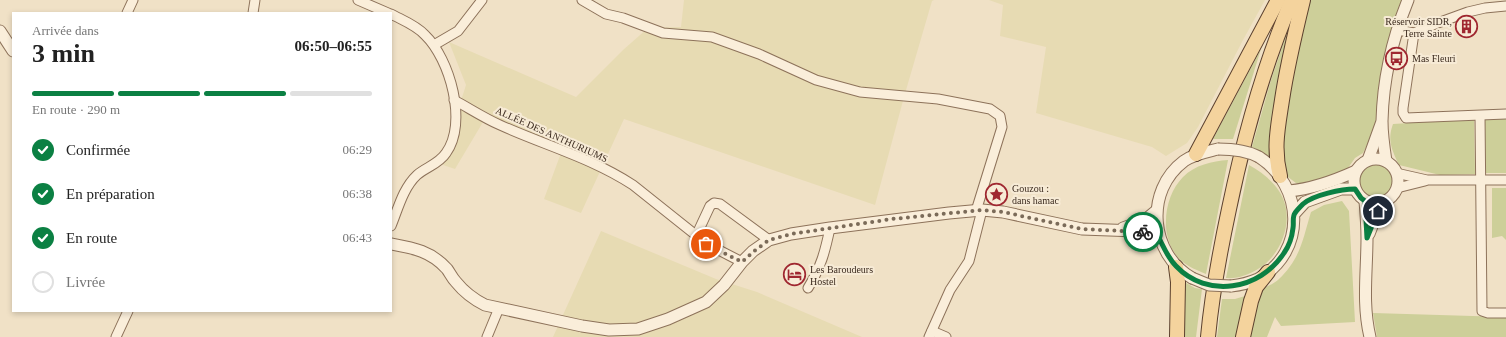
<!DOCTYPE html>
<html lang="fr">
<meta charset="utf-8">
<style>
:root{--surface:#fff;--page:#f2f2f2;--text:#222;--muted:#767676;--line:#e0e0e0;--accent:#0b8043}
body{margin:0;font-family:Georgia,serif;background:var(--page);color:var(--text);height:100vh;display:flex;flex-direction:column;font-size:15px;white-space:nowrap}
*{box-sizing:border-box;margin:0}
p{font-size:13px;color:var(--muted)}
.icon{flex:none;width:22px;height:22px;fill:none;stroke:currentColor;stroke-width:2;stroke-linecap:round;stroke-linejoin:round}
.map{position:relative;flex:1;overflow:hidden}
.details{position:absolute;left:12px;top:12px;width:380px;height:300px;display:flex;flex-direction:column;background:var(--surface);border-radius:0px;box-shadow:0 2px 6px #0003}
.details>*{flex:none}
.pin{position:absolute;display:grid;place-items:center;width:34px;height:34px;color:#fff;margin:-17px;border:2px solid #fff;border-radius:50%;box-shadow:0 1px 4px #0007}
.courier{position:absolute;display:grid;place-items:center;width:40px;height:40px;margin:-20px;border:3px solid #0b8043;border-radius:50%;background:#fff;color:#222;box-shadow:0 1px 5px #0007}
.head em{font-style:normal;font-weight:800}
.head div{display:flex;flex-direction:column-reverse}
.head{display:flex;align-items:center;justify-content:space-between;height:68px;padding:0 20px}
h1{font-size:26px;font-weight:800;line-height:30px}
.bar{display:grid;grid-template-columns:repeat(4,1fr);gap:6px 4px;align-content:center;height:48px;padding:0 20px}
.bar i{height:5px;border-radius:3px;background:var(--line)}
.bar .on{background:var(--accent)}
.bar p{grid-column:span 4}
ol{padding:0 20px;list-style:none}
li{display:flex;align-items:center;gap:12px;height:44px}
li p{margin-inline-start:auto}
li .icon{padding:4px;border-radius:50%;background:var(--accent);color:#fff;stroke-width:4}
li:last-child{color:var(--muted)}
li i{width:22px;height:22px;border:2px solid var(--line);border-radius:50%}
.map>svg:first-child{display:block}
.farmland{fill:#e7dbb3}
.green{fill:#cdcf99}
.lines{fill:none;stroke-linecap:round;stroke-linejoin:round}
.minor-casing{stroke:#8d725a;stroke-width:11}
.tertiary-casing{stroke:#8d725a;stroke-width:13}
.primary-casing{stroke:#5b402e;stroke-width:16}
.minor{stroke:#faeeda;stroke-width:9}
.tertiary{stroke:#faeeda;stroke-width:11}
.primary{stroke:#f4d39d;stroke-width:14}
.tertiary-bridge-casing{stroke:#8d725a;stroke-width:13;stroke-linecap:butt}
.tertiary-bridge{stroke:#faeeda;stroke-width:11}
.done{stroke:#7b6b59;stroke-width:4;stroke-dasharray:0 7.2}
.route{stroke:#0b8043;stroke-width:5}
.labels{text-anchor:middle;stroke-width:4;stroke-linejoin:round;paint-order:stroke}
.poi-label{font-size:10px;fill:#3c2b1f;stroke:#f7ebd6;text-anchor:start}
.street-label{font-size:10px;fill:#3c2b1f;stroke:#f7ebd6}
</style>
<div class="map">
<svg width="1506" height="337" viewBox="0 0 1506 337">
<rect width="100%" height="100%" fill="#f0e1c6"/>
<g class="farmland">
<path d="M684,0H934L932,1L904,97L875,205L624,119L581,213L544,199L561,153L483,122L455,169L443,165L453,143L458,110L466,85L449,42L576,97L623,50L648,28L681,27Z"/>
<path d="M989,0H1265L1243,40L1198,127L1187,143L1166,156L1152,147L1036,113L1046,47L1000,36L1003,5Z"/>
<path d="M601,231L716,279L757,292L862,337H553Z"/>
</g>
<g class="green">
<path d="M1310,0H1403L1384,70L1374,131L1363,153L1355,158L1348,168L1338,173L1303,184L1296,183L1288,177L1281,159L1280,147L1294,67Z"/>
<path d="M1290,24L1270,131L1269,146L1270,158L1260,151L1252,147L1271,80Z"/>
<path d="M1261,49L1233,139H1213Z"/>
<path d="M1506,118V173H1485L1484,119Z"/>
<path d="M1474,119L1475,174L1440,175L1399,165C1392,150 1387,140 1393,124Z"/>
<path d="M1228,160L1206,274C1194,269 1181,264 1174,252C1160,230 1165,195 1183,177C1195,165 1212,161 1228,160Z"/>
<circle cx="1376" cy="180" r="17"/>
<path d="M1249,165C1261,172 1271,179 1279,191C1296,217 1283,254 1258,269C1248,275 1237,279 1226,278Z"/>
<path d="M1492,188H1506V240L1502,236L1492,238Z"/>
<path d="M1342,201L1349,211L1355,322L1281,326L1275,317L1267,337H1250L1260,290C1266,287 1274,284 1279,279C1301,258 1303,238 1311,212L1324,205Z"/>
<path d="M1181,280L1195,288L1202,289L1196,337H1180Z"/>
<path d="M1245,296L1238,337H1217L1222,299H1235Z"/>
<path d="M1373,313L1506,317V337H1377Z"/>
</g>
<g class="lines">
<defs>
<g id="minor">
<path d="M358,0L388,13"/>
<path d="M582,0L606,14L623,18L663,33L712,37L759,54L816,80L860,92L938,99L990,109L1000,116L1002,127L976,211"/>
<path d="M127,13L133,0"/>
<path d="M253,13L255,0"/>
<path d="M391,14C402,20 416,25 425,35C450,59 468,123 446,153C439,164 426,167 417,175C403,188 398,209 391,226"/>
<path d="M1398,30L1414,33L1435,24L1468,12L1485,8L1506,6"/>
<path d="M1414,33L1403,108V113L1406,118L1506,114"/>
<path d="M434,45L458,31L482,0"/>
<path d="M454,100C469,108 484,118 500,125C544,145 592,158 633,185L707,244L742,262"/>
<path d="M1480,116L1482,311L1488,313H1506"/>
<path d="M1396,173L1427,180H1506"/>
<path d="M1397,188L1425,181"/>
<path d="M696,236L710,206L714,203L720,204L769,240"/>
<path d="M808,288C821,267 825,252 830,228"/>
<path d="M932,331L946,337"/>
<path d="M116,337L128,311"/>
<path d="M487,337L499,308"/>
<path d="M929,337L950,290L969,261L982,210"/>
</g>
<g id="tertiary">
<path d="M0,31L13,51"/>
<circle cx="1376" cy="181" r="22"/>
<path d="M1368,160L1381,124"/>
<path d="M1386,161C1384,148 1382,134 1382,121C1383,80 1393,37 1408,0"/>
<path d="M1289,191C1312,189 1334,181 1356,171"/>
<path d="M1365,201C1366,213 1367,226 1367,238C1367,271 1362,304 1370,337"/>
<path d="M1294,214L1305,202L1341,189H1355"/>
<path d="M1123,228L1145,220L1156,211"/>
<path d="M1369,234L1381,203"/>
<path d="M391,244C413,248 431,251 447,269C450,273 452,278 456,282C464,292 473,299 485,305L582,326L609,330L638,329L668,319L706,302L724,285L742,262L753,251L769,240L791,234L830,228L949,213L982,210L1003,212L1082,229L1137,231L1159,238"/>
<path d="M1192,278C1150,254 1144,191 1184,161C1194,154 1206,152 1218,149"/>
<path d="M1231,286C1240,285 1249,283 1258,279C1307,252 1304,186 1259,157"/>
</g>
<g id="primary">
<path d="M1196,154L1278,0"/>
<path d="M1280,176C1273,148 1278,127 1282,100C1287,66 1295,33 1303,0"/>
<path d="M1176,267L1178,282L1177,337"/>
<path d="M1208,337C1212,294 1220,251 1229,209C1244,137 1263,67 1292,0"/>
<path d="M1243,337L1251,301L1256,287L1268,272"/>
</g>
</defs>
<use href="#minor" class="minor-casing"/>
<use href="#tertiary" class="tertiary-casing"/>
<use href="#primary" class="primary-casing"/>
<use href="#minor" class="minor"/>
<use href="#tertiary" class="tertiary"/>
<use href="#primary" class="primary"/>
<defs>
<g id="tertiary-bridge">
<path d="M1218,149C1232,149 1246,150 1259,157"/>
<path d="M1192,278L1209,285L1231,286"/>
</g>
</defs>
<use href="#tertiary-bridge" class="tertiary-bridge-casing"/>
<use href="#tertiary-bridge" class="tertiary-bridge"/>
</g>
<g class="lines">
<path class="done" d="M706,244L742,262L753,252L769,240L791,234L892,219L982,210L1003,212L1082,229L1143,232"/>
<path class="route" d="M1143,232L1159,238C1164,248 1168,258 1176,266C1207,299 1260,290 1284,253C1289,246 1292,237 1293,228C1294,223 1292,217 1295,213C1297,210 1300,207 1303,204C1313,195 1342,189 1355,189L1361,198L1365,201L1367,238L1378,211"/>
</g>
<defs>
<symbol id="building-ring" viewBox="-11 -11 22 22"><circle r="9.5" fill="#f7ebd6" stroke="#9f2730" stroke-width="1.5"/><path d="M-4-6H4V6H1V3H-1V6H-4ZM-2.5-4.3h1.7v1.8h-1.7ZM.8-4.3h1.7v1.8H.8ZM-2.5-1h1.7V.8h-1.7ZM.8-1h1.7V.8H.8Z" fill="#9f2730"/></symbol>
<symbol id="bus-ring" viewBox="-11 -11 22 22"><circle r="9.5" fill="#f7ebd6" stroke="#9f2730" stroke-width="1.5"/><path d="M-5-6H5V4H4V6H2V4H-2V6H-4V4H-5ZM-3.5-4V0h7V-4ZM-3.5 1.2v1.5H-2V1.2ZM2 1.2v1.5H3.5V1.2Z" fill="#9f2730"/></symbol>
<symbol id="sight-ring" viewBox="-11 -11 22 22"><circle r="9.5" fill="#f7ebd6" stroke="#9f2730" stroke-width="1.5"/><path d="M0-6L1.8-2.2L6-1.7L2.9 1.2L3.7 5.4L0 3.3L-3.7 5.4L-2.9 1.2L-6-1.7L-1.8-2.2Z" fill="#9f2730"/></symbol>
<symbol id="hotel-ring" viewBox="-11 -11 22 22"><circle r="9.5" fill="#f7ebd6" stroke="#9f2730" stroke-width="1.5"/><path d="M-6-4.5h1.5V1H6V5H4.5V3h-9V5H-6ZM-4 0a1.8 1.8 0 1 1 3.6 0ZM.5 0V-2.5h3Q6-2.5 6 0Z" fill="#9f2730"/></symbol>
</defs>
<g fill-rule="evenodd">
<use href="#building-ring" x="1454" y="14" width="25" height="25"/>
<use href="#bus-ring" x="1384" y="46" width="25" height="25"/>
<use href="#sight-ring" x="984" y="182" width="25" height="25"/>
<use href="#hotel-ring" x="782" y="262" width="25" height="25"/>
</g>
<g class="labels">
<g class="poi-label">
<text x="1452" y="25" text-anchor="end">Réservoir SIDR,<tspan x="1452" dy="12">Terre Sainte</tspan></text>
<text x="1412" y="62">Mas Fleuri</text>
<text x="1012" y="192">Gouzou :<tspan x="1012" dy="12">dans hamac</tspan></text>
<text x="810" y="273">Les Baroudeurs<tspan x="810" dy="12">Hostel</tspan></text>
</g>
<g class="street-label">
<text transform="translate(552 134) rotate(24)" y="4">ALLÉE DES ANTHURIUMS</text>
</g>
</g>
</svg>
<div class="pin" style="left:706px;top:244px;background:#ea580c"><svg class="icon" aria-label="bag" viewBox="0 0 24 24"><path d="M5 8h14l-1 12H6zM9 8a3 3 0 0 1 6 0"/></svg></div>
<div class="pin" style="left:1378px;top:211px;background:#1f2937"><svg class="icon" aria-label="home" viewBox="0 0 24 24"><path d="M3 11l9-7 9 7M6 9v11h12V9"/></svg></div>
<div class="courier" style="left:1143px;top:232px"><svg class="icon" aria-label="bike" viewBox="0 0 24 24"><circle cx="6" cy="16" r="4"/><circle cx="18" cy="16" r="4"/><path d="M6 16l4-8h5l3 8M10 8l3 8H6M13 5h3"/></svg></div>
<section class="details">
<div class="head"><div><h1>3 min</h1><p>Arrivée dans</p></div><em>06:50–06:55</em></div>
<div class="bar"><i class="on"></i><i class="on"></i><i class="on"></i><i></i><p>En route · 290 m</p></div>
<ol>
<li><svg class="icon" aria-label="check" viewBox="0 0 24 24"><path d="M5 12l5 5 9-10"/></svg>Confirmée<p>06:29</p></li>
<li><svg class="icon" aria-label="check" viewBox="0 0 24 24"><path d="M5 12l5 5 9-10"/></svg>En préparation<p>06:38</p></li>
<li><svg class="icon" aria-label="check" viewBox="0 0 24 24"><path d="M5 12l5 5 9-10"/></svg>En route<p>06:43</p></li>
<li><i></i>Livrée</li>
</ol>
</section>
</div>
